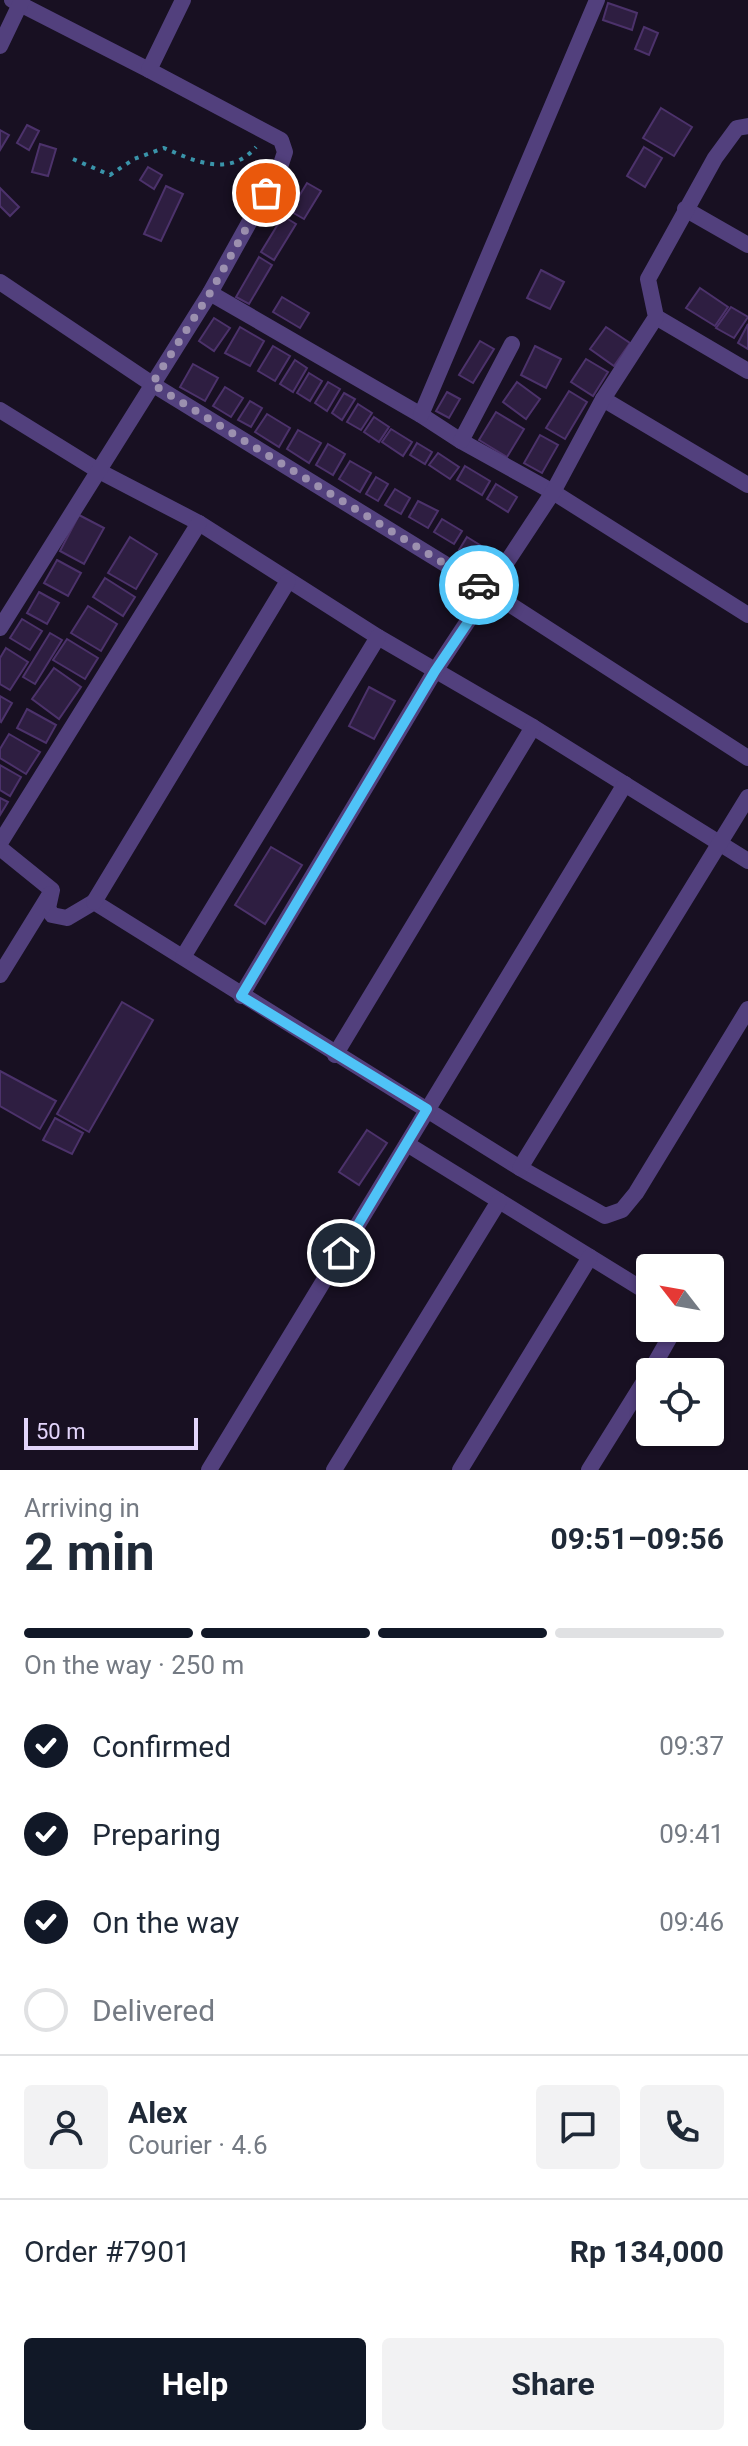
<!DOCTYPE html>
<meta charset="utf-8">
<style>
:root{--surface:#fff;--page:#f2f2f3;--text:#1f2937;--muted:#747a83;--line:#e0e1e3;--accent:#111827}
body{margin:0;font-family:Roboto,sans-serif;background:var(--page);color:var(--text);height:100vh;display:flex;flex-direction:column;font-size:30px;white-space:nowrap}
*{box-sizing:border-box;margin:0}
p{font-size:26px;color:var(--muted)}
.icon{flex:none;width:44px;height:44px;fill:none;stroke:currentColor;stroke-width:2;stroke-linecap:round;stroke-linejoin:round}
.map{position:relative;height:1470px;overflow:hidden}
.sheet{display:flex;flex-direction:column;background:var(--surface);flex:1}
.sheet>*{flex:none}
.needle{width:52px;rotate:301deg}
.buttons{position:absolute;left:636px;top:1254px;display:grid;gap:16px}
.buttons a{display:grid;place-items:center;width:88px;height:88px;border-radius:8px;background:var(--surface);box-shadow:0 2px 6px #0004;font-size:40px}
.scale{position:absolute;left:24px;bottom:20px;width:174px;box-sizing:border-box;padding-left:8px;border:4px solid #e3d5fb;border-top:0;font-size:22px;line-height:28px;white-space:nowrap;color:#e3d5fb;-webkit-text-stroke:6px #181022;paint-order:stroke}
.pin{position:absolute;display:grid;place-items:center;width:68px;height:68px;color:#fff;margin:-34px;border:4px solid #fff;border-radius:50%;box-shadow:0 2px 8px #0007}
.courier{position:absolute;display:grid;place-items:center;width:80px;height:80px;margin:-40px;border:6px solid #4fc3f7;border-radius:50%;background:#fff;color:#222;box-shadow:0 2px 10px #0007}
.headline em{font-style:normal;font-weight:700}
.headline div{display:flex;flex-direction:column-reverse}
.headline{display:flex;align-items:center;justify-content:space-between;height:136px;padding:0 24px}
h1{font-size:52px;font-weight:700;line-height:60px}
.bar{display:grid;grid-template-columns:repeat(4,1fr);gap:12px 8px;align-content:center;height:96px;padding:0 24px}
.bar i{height:10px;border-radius:6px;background:var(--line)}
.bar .on{background:var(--accent)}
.bar p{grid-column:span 4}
.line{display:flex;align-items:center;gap:20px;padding:0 24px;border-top:2px solid var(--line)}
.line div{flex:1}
.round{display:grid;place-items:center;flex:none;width:84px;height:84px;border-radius:8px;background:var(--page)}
ol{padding:0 24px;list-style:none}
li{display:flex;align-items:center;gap:24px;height:88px}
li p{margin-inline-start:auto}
li .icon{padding:8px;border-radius:50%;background:var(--accent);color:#fff;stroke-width:4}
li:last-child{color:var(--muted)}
li i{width:44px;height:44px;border:4px solid var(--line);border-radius:50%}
.primary-button{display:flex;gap:16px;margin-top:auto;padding:16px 24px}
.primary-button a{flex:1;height:92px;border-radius:8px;background:var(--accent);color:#fff;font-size:32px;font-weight:700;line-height:92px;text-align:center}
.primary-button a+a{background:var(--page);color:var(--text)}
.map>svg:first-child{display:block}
.building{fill:#2e1e41;stroke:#4c326b;stroke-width:2}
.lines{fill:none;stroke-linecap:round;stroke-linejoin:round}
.path{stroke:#3a94aa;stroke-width:4;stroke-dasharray:4 6;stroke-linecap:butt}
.minor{stroke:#52407d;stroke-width:16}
.done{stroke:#9c90af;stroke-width:8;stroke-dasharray:0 14.4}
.route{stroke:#4fc3f7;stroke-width:10}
</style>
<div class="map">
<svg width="748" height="1470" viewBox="0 0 748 1470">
<rect width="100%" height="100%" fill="#181022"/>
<g class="building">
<path d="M608,3L637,13L632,30L603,20Z"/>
<path d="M644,27L658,33L649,55L635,49Z"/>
<path d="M661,108L692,127L674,156L643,138Z"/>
<path d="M27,125L39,131L29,150L17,143Z"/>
<path d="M0,130L9,135L0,150Z"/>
<path d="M40,144L56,149L48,176L32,172Z"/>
<path d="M644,147L662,158L645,187L627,176Z"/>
<path d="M148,167L162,175L154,189L140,180Z"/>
<path d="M307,183L321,191L304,219L290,211Z"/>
<path d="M166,186L183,194L161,241L144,234Z"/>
<path d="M0,188L19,207L10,216L0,206Z"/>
<path d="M283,216L296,224L274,260L261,252Z"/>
<path d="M259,257L272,265L249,304L236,297Z"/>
<path d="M541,270L564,282L550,309L527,298Z"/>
<path d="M700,288L728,307L715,326L686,308Z"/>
<path d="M282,297L309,313L300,328L273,312Z"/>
<path d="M731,307L748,317L734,338L716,328Z"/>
<path d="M214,318L230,328L214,351L199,341Z"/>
<path d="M748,324V349L738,343Z"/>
<path d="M240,327L264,341L250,366L225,353Z"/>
<path d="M606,327L630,343L614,366L590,349Z"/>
<path d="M480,341L494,349L473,383L459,375Z"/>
<path d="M273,346L290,356L275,381L258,371Z"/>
<path d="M535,346L561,359L546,388L521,375Z"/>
<path d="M586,359L608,372L593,396L571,382Z"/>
<path d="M295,360L307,368L293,392L280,384Z"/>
<path d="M193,364L218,378L205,401L180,387Z"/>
<path d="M309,373L322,381L310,401L297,393Z"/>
<path d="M328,382L340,389L327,411L315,403Z"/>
<path d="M517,382L540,399L526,419L503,402Z"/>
<path d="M225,387L243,398L231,417L213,406Z"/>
<path d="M569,391L587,402L565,439L546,428Z"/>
<path d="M447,392L460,399L449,418L436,411Z"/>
<path d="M344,393L355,399L342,420L332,413Z"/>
<path d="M250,401L262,408L251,427L238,420Z"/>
<path d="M358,404L372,413L361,430L347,422Z"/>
<path d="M496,412L524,429L507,457L479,440Z"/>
<path d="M267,414L290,428L279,447L255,432Z"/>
<path d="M374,417L389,427L379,442L364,432Z"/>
<path d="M391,429L412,442L403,456L382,442Z"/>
<path d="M298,430L321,443L309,463L287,449Z"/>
<path d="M540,435L558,445L542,473L524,463Z"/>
<path d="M417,443L432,452L425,464L410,455Z"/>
<path d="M328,444L345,454L333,475L316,465Z"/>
<path d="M438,453L459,467L450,479L429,465Z"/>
<path d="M350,461L371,473L360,492L339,479Z"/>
<path d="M465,466L490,481L482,495L457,480Z"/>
<path d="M376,477L388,484L378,501L366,494Z"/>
<path d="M496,484L517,497L508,512L487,499Z"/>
<path d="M395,489L410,498L401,514L385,505Z"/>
<path d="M418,501L438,511L428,528L409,517Z"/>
<path d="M79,515L104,528L84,564L60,551Z"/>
<path d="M442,519L462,531L454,544L434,532Z"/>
<path d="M130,537L157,554L136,589L108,573Z"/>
<path d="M467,537L488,550L480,562L459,550Z"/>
<path d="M57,560L81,573L68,596L44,583Z"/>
<path d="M105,578L135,597L123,616L93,597Z"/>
<path d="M39,592L59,603L47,624L27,613Z"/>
<path d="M88,606L117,624L101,651L71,633Z"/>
<path d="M22,619L42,631L30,650L10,638Z"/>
<path d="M50,633L62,640L35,684L23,677Z"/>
<path d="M67,639L98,658L85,679L53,660Z"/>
<path d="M6,648L28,662L10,690L0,684V658Z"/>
<path d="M54,668L81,687L59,719L32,699Z"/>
<path d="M369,687L395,701L374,739L349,726Z"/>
<path d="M0,696L12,703L1,722L0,721Z"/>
<path d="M27,709L56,725L46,743L17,728Z"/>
<path d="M9,734L40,752L26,774L0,758V749Z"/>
<path d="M0,765L21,777L10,796L0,790Z"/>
<path d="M0,798L8,802L0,815Z"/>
<path d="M271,847L302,865L265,924L235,905Z"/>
<path d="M122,1002L153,1020L89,1132L57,1114Z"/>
<path d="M0,1071L56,1101L40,1129L0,1106Z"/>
<path d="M55,1118L83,1133L72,1154L43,1140Z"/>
<path d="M367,1130L387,1143L359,1185L339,1172Z"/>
</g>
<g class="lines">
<path class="path" d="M73,159L110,175L134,159L164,148C195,161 229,178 256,147"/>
<g class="minor">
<path d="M12,0L149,70"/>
<path d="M0,46L22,0"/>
<path d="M685,209L748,245"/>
<path d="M0,282L152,384L489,591L748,758"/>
<path d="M210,293L421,415L461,441L553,492L748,615"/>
<path d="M656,317L748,371"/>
<path d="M603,399L748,485"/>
<path d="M0,410L97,470L199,523L378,637L533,727L748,861"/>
<path d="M421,415L597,0"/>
<path d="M461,441L512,344"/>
<path d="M0,628L210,293L280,167L285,152L281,140L149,70L183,0"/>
<path d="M0,843L199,523"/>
<path d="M0,848L52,890L48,908L52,915L67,918L94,902L520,1168L605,1216L622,1210L636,1193L748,1009"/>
<path d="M94,902L288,581"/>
<path d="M183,957L378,637"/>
<path d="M0,975L50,894"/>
<path d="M241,996L435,671L553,492L603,399L656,317L648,279L715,158L737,128L748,126"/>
<path d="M335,1055L533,727"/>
<path d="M407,1144L650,1294"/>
<path d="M520,1168L748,797"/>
<path d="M650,1372L675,1328"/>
<path d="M209,1470L625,784"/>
<path d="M334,1470L499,1201"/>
<path d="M460,1470L590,1257"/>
<path d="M589,1470L650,1372"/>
</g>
</g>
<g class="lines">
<path class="done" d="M266,193L210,293L152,384L479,585"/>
<path class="route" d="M341,1253L427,1109L241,996L435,671L489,591L479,585"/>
</g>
</svg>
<div class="buttons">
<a><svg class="needle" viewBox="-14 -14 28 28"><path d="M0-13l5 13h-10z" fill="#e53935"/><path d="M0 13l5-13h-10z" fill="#747a83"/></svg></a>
<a><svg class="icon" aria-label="locate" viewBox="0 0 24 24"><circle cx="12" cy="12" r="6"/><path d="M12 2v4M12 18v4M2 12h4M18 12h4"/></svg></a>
</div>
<div class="scale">50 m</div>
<div class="pin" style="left:266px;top:193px;background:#ea580c"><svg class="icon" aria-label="bag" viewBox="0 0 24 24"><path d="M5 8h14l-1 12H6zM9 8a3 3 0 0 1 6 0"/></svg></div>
<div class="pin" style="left:341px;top:1253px;background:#1f2937"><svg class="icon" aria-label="home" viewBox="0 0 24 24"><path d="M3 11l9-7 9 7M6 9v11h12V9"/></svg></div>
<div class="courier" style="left:479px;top:585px"><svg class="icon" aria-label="car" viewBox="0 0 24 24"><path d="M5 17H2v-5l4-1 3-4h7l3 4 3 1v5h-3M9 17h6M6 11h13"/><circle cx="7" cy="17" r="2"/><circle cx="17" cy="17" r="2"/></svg></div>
</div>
<section class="sheet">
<div class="headline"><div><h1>2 min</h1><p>Arriving in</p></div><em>09:51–09:56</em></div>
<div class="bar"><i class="on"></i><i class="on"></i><i class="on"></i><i></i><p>On the way · 250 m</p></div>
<ol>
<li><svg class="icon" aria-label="check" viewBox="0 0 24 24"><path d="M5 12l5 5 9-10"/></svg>Confirmed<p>09:37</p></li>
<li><svg class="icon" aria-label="check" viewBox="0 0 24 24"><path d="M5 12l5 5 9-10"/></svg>Preparing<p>09:41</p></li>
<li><svg class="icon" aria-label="check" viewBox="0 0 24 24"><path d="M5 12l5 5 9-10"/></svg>On the way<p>09:46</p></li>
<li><i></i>Delivered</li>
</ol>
<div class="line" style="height:144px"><a class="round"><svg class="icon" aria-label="person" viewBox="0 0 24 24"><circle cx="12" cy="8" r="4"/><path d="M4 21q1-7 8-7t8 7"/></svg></a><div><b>Alex</b><p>Courier · 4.6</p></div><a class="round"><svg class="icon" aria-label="chat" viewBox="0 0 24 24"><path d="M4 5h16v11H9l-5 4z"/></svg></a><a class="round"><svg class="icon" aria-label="phone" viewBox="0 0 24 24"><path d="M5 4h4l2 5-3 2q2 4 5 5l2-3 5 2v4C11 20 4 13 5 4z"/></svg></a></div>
<div class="line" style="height:104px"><div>Order #7901</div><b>Rp 134,000</b></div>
<div class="primary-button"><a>Help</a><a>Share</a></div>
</section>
